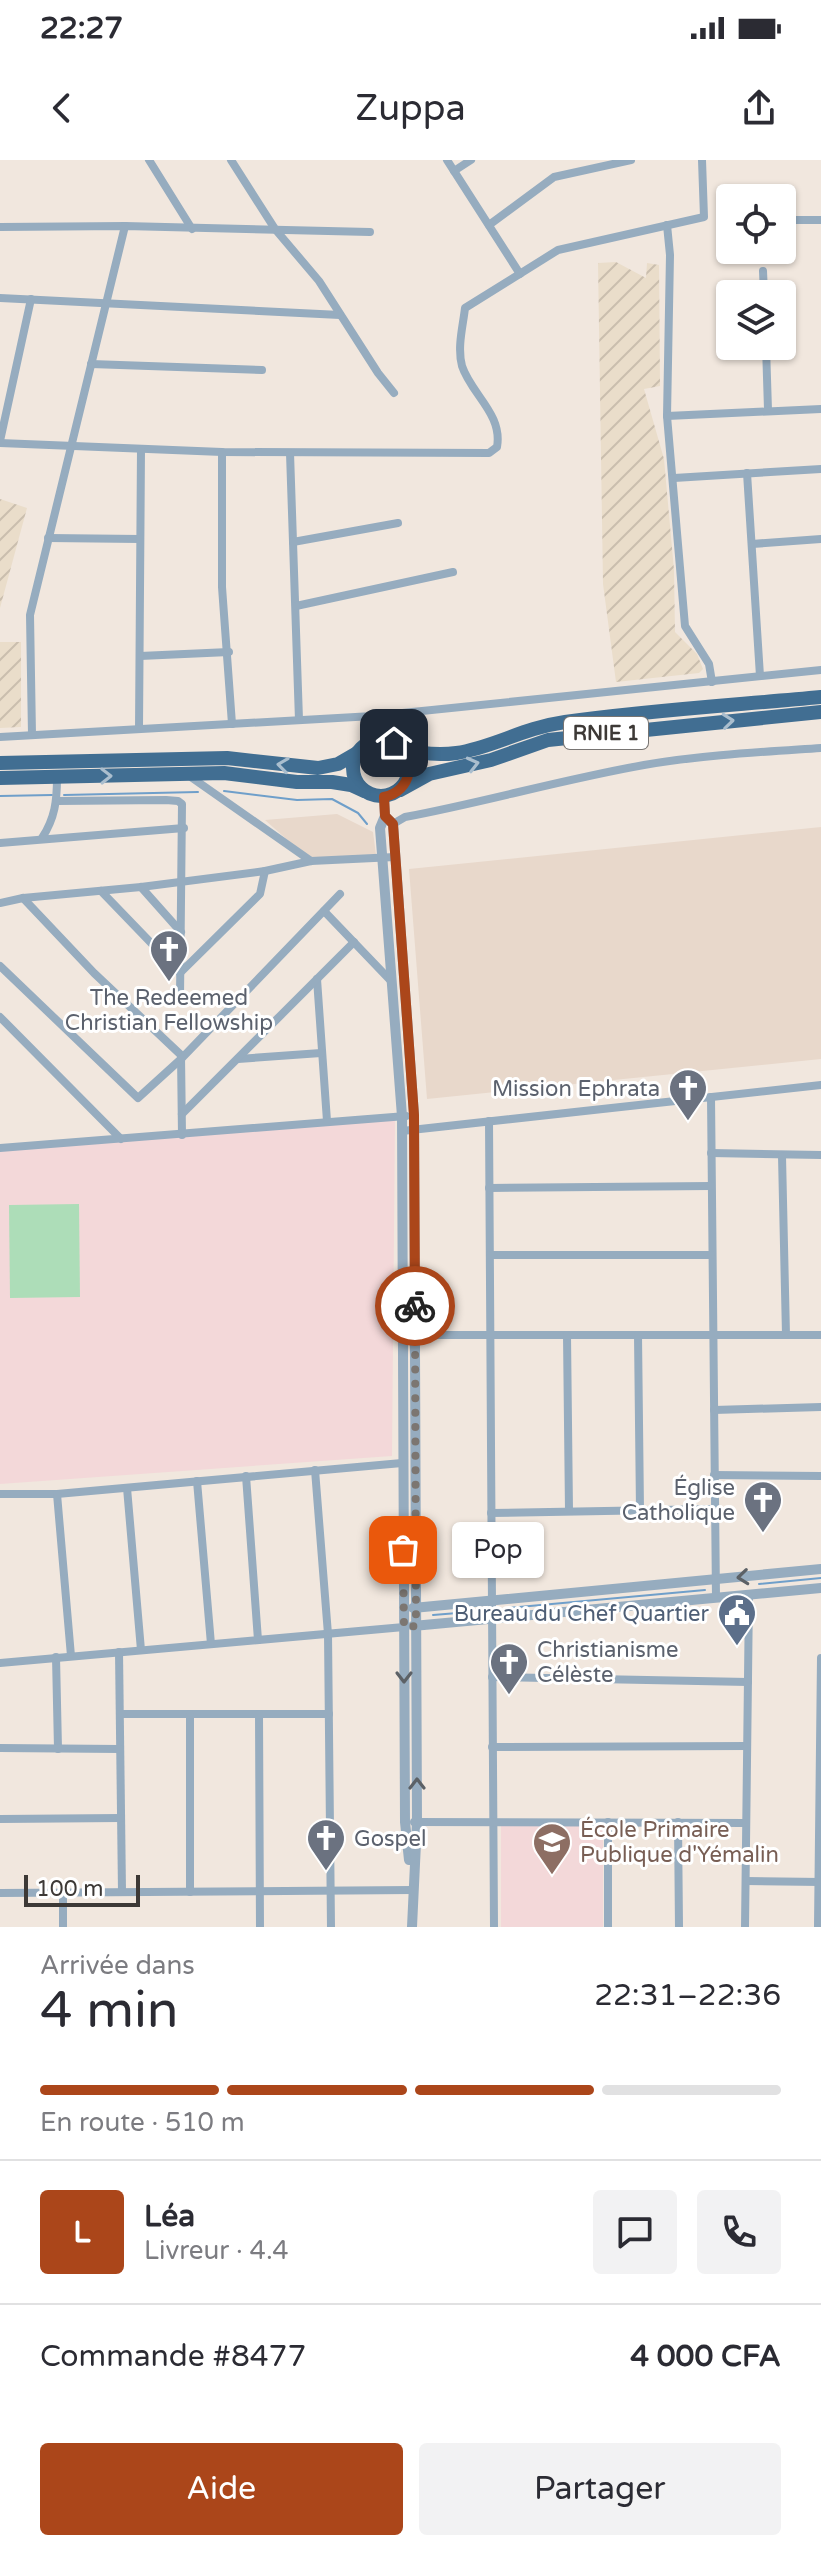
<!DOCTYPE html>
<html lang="fr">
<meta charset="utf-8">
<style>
:root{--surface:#fff;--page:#f2f2f3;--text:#2b2b33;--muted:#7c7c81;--line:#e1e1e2;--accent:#ab461a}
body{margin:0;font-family:"Varela Round",sans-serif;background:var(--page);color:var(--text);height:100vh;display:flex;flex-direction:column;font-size:30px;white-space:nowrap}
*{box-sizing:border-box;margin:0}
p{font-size:26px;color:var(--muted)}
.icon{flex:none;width:44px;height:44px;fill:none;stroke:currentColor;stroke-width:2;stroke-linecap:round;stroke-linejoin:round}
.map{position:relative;height:1767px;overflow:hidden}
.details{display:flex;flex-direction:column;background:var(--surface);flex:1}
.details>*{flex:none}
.tools{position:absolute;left:716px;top:24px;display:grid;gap:16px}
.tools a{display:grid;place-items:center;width:80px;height:80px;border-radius:8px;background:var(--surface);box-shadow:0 2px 6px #0004;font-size:40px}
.scale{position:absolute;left:24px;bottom:20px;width:116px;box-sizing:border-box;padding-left:8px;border:4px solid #3d3936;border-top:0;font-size:22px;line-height:28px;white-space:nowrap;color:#3d3936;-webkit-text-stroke:6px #fff;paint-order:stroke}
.pin{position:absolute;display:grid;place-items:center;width:68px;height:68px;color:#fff;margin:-34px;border-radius:16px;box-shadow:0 4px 12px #0006}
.courier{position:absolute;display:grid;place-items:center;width:80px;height:80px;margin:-40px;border:6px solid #ab461a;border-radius:50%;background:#fff;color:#222;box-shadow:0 2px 10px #0007}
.bubble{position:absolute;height:56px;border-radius:8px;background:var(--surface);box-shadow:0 2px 6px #0004;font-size:26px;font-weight:600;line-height:56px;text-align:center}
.overview em{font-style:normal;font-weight:600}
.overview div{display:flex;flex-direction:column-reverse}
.overview{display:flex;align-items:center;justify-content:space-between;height:136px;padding:0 40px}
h1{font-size:52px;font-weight:600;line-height:60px}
.bar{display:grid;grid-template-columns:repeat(4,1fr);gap:12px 8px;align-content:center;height:96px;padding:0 40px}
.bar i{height:10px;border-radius:6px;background:var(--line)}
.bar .selected{background:var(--accent)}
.bar p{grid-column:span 4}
.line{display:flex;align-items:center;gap:20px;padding:0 40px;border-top:2px solid var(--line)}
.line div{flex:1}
.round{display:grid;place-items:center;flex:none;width:84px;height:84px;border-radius:8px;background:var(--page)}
.button{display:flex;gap:16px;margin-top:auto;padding:16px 40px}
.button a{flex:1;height:92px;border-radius:8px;background:var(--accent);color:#fff;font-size:32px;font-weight:600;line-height:92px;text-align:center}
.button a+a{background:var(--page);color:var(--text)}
.status{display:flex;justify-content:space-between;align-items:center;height:56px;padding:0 40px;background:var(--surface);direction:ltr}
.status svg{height:22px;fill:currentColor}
header{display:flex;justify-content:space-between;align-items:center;height:104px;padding:0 40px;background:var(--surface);font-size:36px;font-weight:600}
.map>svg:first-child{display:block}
.built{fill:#e8d8cb}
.industrial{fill:url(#industrial-furrows)}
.education{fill:#f3d8d9}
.green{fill:#adddb8}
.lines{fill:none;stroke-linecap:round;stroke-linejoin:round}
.stream{stroke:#6f9fca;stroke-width:2}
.minor{stroke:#96acbf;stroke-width:8}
.tertiary{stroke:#96acbf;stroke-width:10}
.trunk{stroke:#416e92;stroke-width:14}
.oneway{stroke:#aabece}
.oneway2{stroke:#5c6166}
.done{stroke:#7c7671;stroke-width:8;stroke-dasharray:0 14.4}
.route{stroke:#ab461a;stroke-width:10}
.labels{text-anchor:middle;stroke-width:6;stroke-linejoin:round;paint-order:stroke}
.shield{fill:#fff;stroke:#777472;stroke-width:2}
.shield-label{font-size:20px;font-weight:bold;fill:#3d3936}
.worship-label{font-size:22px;fill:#5b616d;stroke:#fff;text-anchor:end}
.service-label{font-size:22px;fill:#4e5e75;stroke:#fff;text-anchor:end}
.education-label{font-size:22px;fill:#785e54;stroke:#fff;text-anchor:start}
</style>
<div class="status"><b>22:27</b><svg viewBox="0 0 49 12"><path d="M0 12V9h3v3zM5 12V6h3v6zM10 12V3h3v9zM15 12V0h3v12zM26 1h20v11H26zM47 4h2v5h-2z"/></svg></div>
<header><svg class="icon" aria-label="back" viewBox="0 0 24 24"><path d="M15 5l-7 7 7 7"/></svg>Zuppa<svg class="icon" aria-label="share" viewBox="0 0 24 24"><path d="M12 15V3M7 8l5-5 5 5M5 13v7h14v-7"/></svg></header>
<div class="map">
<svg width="821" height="1767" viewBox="0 0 821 1767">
<defs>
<pattern id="industrial-furrows" width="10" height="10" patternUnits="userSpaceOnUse" patternTransform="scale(2)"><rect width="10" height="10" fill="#eaddca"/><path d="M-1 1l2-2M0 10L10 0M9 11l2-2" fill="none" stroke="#cabeae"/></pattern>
</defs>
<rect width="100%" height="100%" fill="#f1e7de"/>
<g class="built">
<path d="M337,654L373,672L376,695L309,699L265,660Z"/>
<path d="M821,667V899L427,939L409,709Z"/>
</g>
<g class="industrial">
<path d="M616,102L646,118L647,103L659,105L660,226L644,229L664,299L674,410L675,472L697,494L703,509L699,513L616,522L603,424L598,103Z"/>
<path d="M0,339L27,348L0,448Z"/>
<path d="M0,482H21V567L0,568Z"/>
</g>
<g class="education">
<path d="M395,958L392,1296L0,1324V991Z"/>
<rect x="501" y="1666" width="102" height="101"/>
</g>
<path class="green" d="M79,1044L80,1137L10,1138L9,1045Z"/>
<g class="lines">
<g class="stream">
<path d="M224,631L297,640L332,639L358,653L367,664"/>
<path d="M64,635L198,632"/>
<path d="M0,636L52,635"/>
<path d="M759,1424L821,1418"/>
<path d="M508,1448L705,1430"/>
<path d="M433,1455L482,1451"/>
</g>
<g class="minor">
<path d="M149,0L192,69"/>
<path d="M231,0L275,69L319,121L378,213L394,233"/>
<path d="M447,0L520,114"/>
<path d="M454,11L471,0"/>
<path d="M793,60H821"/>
<path d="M489,65L554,17L631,0"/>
<path d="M667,65L670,95L667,256L685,466L709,504L712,522"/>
<path d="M0,67L125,66L370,72"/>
<path d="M763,111L764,134"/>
<path d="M0,138L340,155"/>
<path d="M766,186L768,250"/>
<path d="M91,204L262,210"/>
<path d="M667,256L821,249"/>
<path d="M0,281L31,139"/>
<path d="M0,283L222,292L489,293L497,287C503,254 471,234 462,206C457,187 463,166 465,148L558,90L704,57L702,0"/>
<path d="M222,292V427L232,564"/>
<path d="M290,293L299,560"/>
<path d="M747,313L760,516"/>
<path d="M674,318L821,309"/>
<path d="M48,378L140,379"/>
<path d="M293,382L398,363"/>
<path d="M752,384L821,379"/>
<path d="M296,446L453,412"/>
<path d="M140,496L229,492"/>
<path d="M373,556L377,580"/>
<path d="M139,569L141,289"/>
<path d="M32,575L30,455L125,66"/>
<path d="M0,577L373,556L821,510"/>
<path d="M188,615L311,701"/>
<path d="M57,641L166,640L178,641L182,644L180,837"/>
<path d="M393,664L405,657C485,642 564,619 644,605C702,595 762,592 821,588"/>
<path d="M42,678C55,658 57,641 57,617"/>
<path d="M0,683L184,668"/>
<path d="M141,727L181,772"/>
<path d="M101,731L180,813L260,734L265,711"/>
<path d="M23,738L94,813L181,895L182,975"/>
<path d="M0,743L23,738L141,727L265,711L311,701L395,697"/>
<path d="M324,751L391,821"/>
<path d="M0,806L138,938L181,899L340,734"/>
<path d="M317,819L327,961"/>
<path d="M0,857L121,979"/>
<path d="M238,899L321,893"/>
<path d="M711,937L716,1438"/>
<path d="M182,954L354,782"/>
<path d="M489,961L494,1767"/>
<path d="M402,971L821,925"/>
<path d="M0,988L406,956"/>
<path d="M711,993L821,995"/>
<path d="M782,996L786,1175"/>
<path d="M489,1028L711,1026"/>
<path d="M490,1095H711"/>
<path d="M402,1175H821"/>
<path d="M567,1175L569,1351"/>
<path d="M638,1175L640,1350"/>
<path d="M714,1250L821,1247"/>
<path d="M315,1310L328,1474L331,1767"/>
<path d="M714,1315L821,1316"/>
<path d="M246,1316L258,1480"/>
<path d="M197,1321L211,1484"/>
<path d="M127,1328L141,1490"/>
<path d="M0,1334H57L402,1303"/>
<path d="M57,1334L71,1496"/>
<path d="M491,1353L715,1349"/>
<path d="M119,1492L122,1732"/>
<path d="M56,1497L58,1589"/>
<path d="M0,1503L404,1467"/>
<path d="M492,1517L748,1522"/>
<path d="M120,1554H329"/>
<path d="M259,1554L260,1767"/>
<path d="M492,1587L747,1586"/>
<path d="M0,1588L120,1589"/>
<path d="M0,1659L121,1658"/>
<path d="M414,1662L746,1663"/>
<path d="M678,1662L679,1767"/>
<path d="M746,1721L821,1722"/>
<path d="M190,1732V1554"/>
<path d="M0,1733L412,1730"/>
<path d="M63,1733V1767"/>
<path d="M608,1767V1662"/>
<path d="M745,1767L749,1435"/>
<path d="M818,1767L821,1498"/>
</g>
<g class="tertiary">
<path d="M384,637L385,656L380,668L402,956L405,1662L409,1700"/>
<path d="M385,656L393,664L414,955L417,1662L412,1767"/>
<path d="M413,1448L821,1409"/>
<path d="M413,1466L821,1428"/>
</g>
<g class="trunk">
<circle cx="381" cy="608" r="28"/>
<path d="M400,587C466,610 502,571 565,562C650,550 736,545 821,537"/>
<path d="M0,603L227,598L318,608L338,604L357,593"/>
<path d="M0,618L224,613L297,622H332L351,625L364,631"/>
<path d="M400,630L429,614L491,600L548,580L821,552"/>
</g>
</g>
<defs><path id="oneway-chevron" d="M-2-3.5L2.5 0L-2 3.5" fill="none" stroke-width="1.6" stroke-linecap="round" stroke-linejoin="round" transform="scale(2)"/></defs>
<g class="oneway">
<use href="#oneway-chevron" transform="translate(728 561) rotate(-6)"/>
<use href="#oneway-chevron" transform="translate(473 604) rotate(-14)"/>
<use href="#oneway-chevron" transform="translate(283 605) rotate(-172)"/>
<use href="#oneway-chevron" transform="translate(106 616) rotate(-1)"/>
</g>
<g class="oneway2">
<use href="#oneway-chevron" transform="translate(743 1417) rotate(174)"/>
<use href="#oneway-chevron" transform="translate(404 1517) rotate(90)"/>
<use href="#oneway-chevron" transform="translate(417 1624) rotate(-90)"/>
</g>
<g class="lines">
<path class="done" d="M403,1390L404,1467L416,1466L415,1146"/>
<path class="route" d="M394,583C418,598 412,631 384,637L385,656L393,664L414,955L415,1146"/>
</g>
<defs>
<symbol id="church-pin" viewBox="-11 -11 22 30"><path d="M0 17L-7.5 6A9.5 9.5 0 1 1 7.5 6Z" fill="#6b7280" stroke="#fff"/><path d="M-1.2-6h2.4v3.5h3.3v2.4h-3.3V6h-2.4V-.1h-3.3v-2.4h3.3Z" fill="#fff"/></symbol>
<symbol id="civic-pin" viewBox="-11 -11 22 30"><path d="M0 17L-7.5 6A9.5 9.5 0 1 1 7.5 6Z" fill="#5c6f8a" stroke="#fff"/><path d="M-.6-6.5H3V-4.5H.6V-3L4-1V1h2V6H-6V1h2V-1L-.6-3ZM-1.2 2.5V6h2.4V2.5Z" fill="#fff"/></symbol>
<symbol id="school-pin" viewBox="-11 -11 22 30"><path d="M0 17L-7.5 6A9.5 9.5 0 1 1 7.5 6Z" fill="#8d6e63" stroke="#fff"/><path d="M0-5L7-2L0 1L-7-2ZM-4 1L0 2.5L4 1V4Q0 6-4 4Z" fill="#fff"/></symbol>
</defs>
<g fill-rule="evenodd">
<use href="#church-pin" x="147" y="767" width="44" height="60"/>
<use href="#church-pin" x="666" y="906" width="44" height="60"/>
<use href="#church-pin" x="741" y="1318" width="44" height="60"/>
<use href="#civic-pin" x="715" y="1431" width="44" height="60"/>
<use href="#church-pin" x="487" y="1480" width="44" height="60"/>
<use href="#church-pin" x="304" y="1656" width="44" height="60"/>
<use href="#school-pin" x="530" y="1660" width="44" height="60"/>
</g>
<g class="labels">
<rect class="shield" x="564" y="557" width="84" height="32" rx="6"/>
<g class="shield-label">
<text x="606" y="580">RNIE 1</text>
</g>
<g class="worship-label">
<text x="169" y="845" text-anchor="middle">The Redeemed<tspan x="169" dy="25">Christian Fellowship</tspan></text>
<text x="660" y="936">Mission Ephrata</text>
<text x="735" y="1335">Église<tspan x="735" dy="25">Catholique</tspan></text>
<text x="537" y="1497" text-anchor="start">Christianisme<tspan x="537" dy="25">Célèste</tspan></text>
<text x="354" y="1686" text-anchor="start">Gospel</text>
</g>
<g class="service-label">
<text x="709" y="1461">Bureau du Chef Quartier</text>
</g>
<g class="education-label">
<text x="580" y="1677">École Primaire<tspan x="580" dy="25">Publique d'Yémalin</tspan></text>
</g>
</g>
</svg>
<div class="tools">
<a><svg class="icon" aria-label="locate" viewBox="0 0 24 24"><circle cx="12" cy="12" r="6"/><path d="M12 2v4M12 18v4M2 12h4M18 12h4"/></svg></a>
<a><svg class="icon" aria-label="layers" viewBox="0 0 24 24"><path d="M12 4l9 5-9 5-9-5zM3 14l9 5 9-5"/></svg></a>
</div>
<div class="scale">100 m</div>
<div class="pin" style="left:403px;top:1390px;background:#ea580c"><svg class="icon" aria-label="bag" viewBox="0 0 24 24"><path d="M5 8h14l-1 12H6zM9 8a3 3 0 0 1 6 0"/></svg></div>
<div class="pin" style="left:394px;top:583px;background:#1f2937"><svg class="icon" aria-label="home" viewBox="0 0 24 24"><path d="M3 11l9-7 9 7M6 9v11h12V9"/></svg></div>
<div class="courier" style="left:415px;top:1146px"><svg class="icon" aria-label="bike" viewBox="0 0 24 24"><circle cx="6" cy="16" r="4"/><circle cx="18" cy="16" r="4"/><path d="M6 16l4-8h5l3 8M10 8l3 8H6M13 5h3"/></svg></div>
<div class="bubble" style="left:452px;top:1362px;width:92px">Pop</div>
</div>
<section class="details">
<div class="overview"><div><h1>4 min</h1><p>Arrivée dans</p></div><em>22:31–22:36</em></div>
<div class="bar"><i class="selected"></i><i class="selected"></i><i class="selected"></i><i></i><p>En route · 510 m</p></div>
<div class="line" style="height:144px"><b class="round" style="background:var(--accent);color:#fff">L</b><div><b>Léa</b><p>Livreur · 4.4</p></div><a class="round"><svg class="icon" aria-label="chat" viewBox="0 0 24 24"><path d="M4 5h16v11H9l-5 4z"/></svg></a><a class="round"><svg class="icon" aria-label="phone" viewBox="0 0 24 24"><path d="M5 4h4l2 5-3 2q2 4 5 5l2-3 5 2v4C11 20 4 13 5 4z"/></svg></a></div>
<div class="line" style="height:104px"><div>Commande #8477</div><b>4 000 CFA</b></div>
<div class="button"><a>Aide</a><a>Partager</a></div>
</section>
